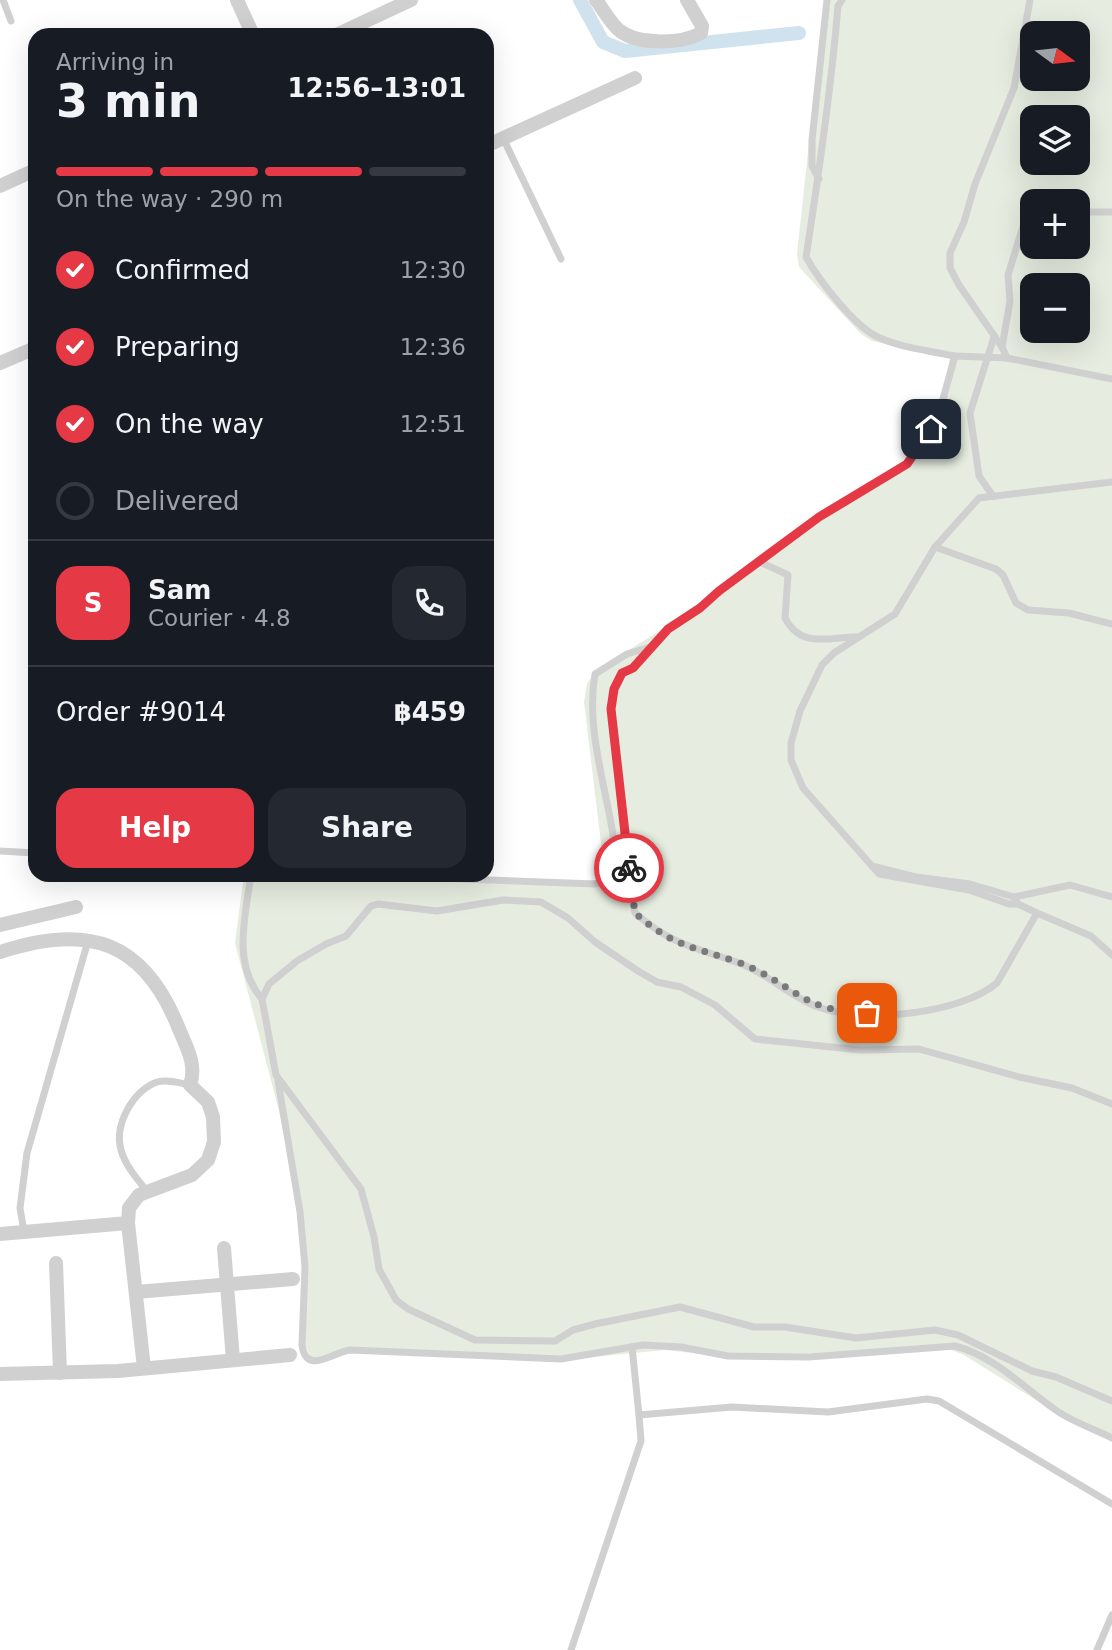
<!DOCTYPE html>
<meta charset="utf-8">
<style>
:root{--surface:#171b24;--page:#242831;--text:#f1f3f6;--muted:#9ea1a6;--line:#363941;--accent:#e63946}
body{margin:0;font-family:"DejaVu Sans",sans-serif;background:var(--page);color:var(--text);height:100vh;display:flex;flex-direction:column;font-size:26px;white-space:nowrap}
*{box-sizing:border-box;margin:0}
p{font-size:23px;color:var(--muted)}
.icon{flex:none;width:38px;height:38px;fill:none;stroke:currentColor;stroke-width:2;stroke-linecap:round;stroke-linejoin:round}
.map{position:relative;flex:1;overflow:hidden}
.side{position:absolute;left:28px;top:28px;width:466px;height:854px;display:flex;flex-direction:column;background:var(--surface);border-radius:21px;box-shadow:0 7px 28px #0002}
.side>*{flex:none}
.needle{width:46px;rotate:105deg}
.tools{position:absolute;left:1020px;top:21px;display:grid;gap:14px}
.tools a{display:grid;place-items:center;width:70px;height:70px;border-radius:14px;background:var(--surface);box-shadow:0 7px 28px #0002;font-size:35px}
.pin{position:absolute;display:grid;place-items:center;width:60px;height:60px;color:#fff;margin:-30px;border-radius:14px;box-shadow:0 4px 10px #0006}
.courier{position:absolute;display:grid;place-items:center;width:70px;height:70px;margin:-35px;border:5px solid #e63946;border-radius:50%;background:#fff;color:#222;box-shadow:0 2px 9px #0007}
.summary em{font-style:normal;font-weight:800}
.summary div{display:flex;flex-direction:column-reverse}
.summary{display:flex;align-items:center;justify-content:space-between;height:119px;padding:0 28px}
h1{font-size:46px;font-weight:800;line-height:52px}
.bar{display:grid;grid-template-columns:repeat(4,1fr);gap:10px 7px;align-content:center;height:84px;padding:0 28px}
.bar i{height:9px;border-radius:5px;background:var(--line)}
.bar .on{background:var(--accent)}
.bar p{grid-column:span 4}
.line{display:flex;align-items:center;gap:18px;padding:0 28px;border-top:2px solid var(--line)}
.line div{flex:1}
.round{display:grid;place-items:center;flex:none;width:74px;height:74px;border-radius:21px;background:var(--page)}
ol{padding:0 28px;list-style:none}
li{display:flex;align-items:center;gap:21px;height:77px}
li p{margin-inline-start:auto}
li .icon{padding:7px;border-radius:50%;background:var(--accent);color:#fff;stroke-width:4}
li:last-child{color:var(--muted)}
li i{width:38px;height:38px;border:4px solid var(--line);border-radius:50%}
.button{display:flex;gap:14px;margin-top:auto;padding:14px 28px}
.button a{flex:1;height:80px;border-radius:21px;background:var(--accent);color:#fff;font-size:28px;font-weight:800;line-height:80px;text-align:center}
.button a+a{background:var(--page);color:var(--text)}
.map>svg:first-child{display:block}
.green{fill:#e6ecdf;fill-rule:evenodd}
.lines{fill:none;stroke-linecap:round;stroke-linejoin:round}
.canal{stroke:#cfe2ee;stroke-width:14}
.lane{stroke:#d0d0d0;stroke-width:7}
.street{stroke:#d0d0d0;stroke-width:14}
.done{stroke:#7a7a7a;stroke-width:7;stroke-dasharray:0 12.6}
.route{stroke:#e63946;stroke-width:9}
</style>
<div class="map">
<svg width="1112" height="1650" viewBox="0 0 1112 1650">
<rect width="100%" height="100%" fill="#fff"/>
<path class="green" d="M829,0H1112V1436L1063,1417L964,1355L944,1347L887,1353L703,1354L665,1350L572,1359L353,1350L324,1360L311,1358L305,1345L303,1231L279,1111L235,943L244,875L590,883L601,877L604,868L584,702L587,684L595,671L690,612L840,499L890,476L922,441L939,407L950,358L872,341L861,334L799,267L797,254L821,31ZM1032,33H1078V79H1032ZM1032,117H1078V163H1032ZM1032,201H1078V247H1032ZM1032,285H1078V331H1032Z"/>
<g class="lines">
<path class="canal" d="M580,0L603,42L625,51L799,33"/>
<g class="lane">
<path d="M3,0L11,21"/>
<path d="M842,0L838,6C831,90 819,173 806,257C818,279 856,329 880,338C903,348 930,351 955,356L941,406L931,429L907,464L819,517L719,591L700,608L668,629L633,668L622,673L614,689L611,709L629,882L635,913C673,946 695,947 739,963C767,973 790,997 818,1007C864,1024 960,1014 997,983L1037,913L1018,904H1009L969,890L879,874L803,788L791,760V743L800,711L822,665L834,653L895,614L935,547L979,498L1112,482"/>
<path d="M503,138L561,259"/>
<path d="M819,179L812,166V140L827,0"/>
<path d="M1078,212H1112"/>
<path d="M1002,347L959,285L950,268V253L964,222L975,184L1014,88L1030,0"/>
<path d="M955,356L1007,358L1112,379"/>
<path d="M1007,358L1002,347L1010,301L1008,275L1024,223L1032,212"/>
<path d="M993,496L979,476L970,413L994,337"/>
<path d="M935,547L996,569L1003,575L1016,603L1028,610L1069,613L1112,624"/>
<path d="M760,562L788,575L785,618C801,649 828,637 857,637"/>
<path d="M0,851L35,853"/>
<path d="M872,866L916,877L970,884L1014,897L1018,904"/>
<path d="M251,875C245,917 232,964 262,999"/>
<path d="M358,875L595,884L610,878L616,865L615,848C608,792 585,731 595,674L627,654L650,647"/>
<path d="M1014,897L1070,885L1112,897"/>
<path d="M1037,913L1091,936L1112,955"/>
<path d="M278,1081L300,1212L305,1267L302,1345C306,1376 333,1352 350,1350L561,1359L643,1345L681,1347L728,1356L809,1357L955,1346C996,1357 1023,1387 1057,1411C1073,1422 1094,1429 1112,1438"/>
<path d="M1112,1104L1072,1088L1019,1077L919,1049L860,1050L755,1039L715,1005L681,987L657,982L638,971L595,942L568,918L541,902L503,900L437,911L378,904L371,906L346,936L326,944L297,961L269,984L262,999L276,1075L361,1189L374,1237L379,1269L396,1300L408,1309L475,1340L555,1341L573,1330L595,1324L680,1307L754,1327H785L856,1338L935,1330L958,1335L1032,1371L1056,1377L1112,1401"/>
<path d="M147,1191C137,1179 125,1165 121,1150C114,1124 133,1091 157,1082C167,1079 180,1083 190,1085"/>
<path d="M24,1232L20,1208L27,1153L88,941"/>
<path d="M632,1347L639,1415"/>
<path d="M571,1650L641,1441L639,1415L732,1407L828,1412L927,1399L939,1401L1112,1504"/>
<path d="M1097,1650L1112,1615"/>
</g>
<g class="street">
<path d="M237,0L253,35"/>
<path d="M596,0C603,9 611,24 620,31C639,45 682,44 701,33L702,26L687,0"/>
<path d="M336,35L411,0"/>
<path d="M486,146L635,78"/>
<path d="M0,186L35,170"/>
<path d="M0,363L35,348"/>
<path d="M0,925L76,907"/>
<path d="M0,952C88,923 144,940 179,1029C187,1048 197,1065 190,1085L208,1102L213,1117L214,1142L208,1160L192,1175L139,1195L129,1208L128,1223L144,1368"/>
<path d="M0,1234L128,1223"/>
<path d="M224,1248L233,1360"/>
<path d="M56,1263L60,1373"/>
<path d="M136,1292L293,1279"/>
<path d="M0,1374L118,1371L290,1355"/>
</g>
</g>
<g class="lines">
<path class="done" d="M629,868L635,913C675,948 693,946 740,963C793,983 801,1012 867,1013"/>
<path class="route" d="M629,868L611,709L614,689L622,673L633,668L668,629L700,608L719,591L819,517L907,464L931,429"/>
</g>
</svg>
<div class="tools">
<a><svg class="needle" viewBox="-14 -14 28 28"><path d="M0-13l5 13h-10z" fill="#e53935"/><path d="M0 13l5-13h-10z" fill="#9ea1a6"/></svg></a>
<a><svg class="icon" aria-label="layers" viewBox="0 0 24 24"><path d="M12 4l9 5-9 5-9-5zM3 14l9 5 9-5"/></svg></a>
<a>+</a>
<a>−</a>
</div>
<div class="pin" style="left:867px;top:1013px;background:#ea580c"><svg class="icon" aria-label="bag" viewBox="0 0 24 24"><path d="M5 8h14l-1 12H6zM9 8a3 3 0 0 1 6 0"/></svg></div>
<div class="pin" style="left:931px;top:429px;background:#1f2937"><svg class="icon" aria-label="home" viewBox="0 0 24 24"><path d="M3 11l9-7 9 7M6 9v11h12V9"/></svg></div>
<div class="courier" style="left:629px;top:868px"><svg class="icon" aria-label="bike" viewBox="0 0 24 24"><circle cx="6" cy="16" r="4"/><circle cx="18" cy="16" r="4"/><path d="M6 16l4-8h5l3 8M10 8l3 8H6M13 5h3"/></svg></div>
<section class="side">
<div class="summary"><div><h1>3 min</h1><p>Arriving in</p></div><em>12:56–13:01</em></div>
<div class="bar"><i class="on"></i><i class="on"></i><i class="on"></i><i></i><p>On the way · 290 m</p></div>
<ol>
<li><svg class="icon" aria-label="check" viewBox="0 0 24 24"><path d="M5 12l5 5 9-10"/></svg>Confirmed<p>12:30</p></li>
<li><svg class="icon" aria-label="check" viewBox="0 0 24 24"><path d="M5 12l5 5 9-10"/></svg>Preparing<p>12:36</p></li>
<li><svg class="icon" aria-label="check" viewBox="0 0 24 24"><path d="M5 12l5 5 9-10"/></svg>On the way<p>12:51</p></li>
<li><i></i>Delivered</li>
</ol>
<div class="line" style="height:126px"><b class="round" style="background:var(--accent);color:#fff">S</b><div><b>Sam</b><p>Courier · 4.8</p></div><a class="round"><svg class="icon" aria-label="phone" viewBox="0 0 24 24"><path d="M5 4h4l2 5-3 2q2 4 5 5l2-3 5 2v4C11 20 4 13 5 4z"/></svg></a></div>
<div class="line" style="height:91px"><div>Order #9014</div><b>฿459</b></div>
<div class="button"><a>Help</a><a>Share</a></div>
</section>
</div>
